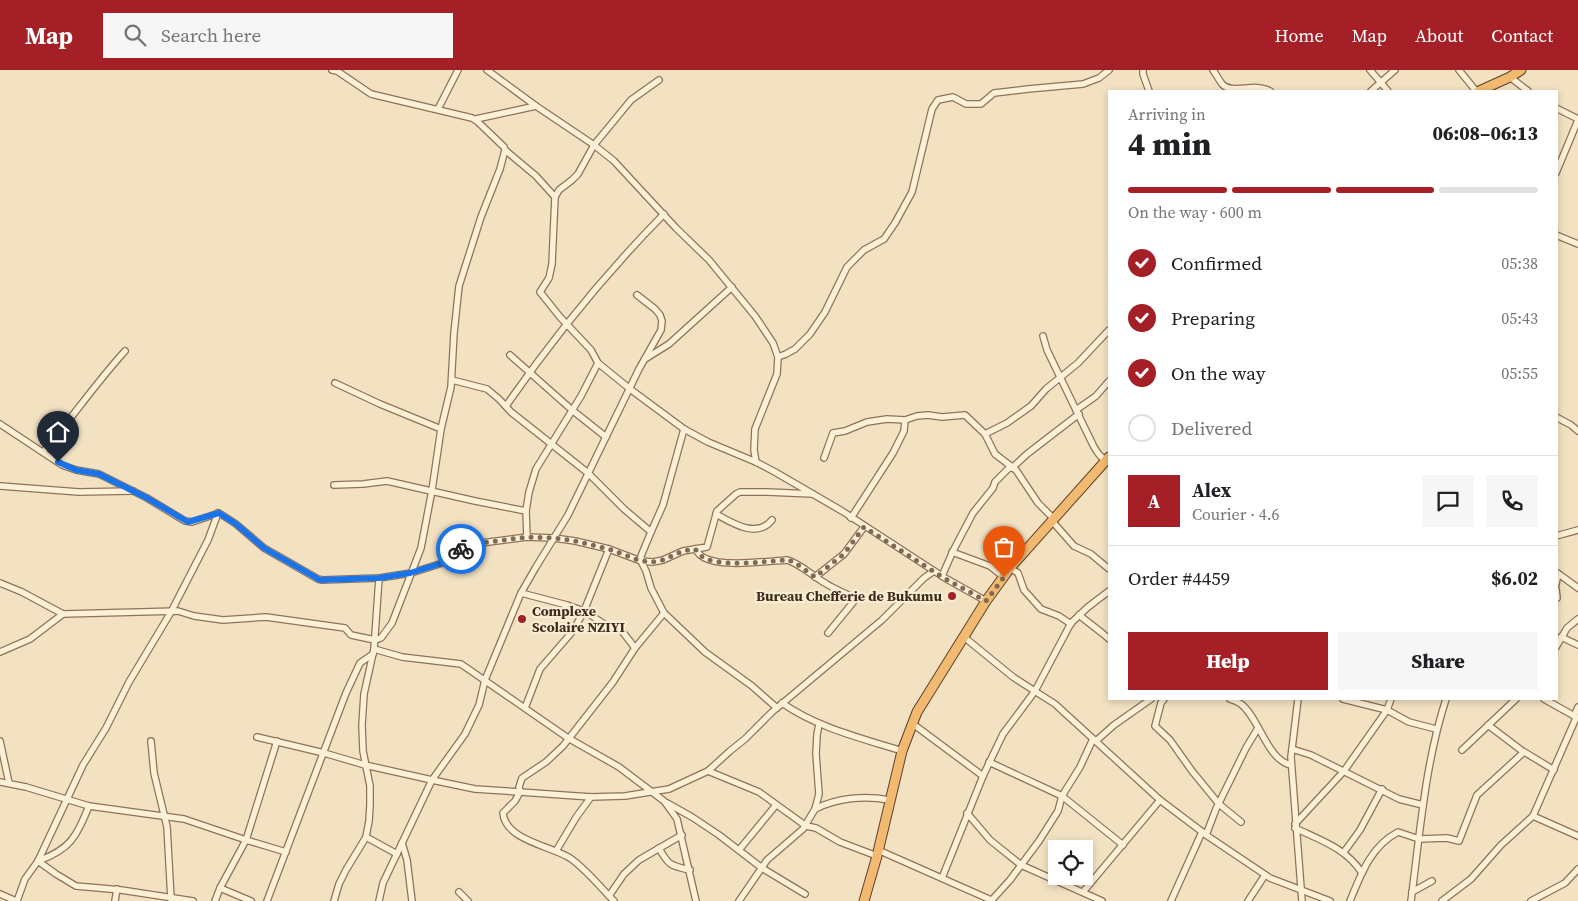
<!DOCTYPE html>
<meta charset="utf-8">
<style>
:root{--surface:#fff;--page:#f6f6f6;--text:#202124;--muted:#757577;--line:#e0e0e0;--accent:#a52026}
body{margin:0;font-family:"Source Serif 4",serif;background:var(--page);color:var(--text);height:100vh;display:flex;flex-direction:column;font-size:19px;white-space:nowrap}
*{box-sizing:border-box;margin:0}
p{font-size:16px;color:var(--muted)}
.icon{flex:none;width:28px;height:28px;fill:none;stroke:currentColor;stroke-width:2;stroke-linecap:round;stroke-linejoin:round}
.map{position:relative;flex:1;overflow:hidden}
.drawer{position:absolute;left:1108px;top:20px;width:450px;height:610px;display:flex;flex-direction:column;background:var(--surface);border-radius:0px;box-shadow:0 2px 8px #0003}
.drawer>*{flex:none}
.buttons{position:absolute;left:1048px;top:770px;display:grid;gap:10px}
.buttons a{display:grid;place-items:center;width:45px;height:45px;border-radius:0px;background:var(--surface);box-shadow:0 2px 8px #0003;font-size:25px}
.pin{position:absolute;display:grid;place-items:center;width:42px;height:42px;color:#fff;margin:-51px -21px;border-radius:50% 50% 50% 0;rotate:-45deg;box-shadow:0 0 5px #0007}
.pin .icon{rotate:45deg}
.courier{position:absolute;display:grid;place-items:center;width:50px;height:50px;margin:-25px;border:4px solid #1a73e8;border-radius:50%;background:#fff;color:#222;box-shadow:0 1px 6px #0007}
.summary em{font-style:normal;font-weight:800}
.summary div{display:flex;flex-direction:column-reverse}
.summary{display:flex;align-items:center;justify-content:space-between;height:85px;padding:0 20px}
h1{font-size:32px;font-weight:800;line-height:38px}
.bar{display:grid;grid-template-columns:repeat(4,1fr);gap:8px 5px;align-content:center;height:60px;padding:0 20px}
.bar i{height:6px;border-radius:4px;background:var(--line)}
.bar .selected{background:var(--accent)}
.bar p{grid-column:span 4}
.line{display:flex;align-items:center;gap:12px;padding:0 20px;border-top:1px solid var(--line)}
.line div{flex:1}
.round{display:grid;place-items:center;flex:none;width:52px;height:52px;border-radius:0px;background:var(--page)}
ol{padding:0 20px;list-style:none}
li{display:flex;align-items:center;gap:15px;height:55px}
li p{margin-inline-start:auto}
li .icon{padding:5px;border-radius:50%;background:var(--accent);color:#fff;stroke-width:4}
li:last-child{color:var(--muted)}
li i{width:28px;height:28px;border:2px solid var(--line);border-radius:50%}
.cta{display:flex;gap:10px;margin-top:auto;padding:10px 20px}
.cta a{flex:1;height:58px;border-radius:0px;background:var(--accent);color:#fff;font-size:20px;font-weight:800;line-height:58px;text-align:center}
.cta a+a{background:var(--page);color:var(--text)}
header{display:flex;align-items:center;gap:30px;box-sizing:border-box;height:70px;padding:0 25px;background:var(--accent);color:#fff}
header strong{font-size:24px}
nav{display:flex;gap:28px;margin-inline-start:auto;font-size:18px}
.search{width:350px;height:45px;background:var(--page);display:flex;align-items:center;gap:12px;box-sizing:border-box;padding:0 18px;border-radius:0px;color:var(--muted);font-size:19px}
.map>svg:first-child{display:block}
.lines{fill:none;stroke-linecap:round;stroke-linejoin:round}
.minor-casing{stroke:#8f7257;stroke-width:8}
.trunk-casing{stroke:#5d402b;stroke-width:11}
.minor{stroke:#fcf0d7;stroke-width:5.5}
.trunk{stroke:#f2ba70;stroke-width:9}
.done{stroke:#7d6b57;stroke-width:5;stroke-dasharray:0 9}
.route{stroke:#1a73e8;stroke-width:6}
.poi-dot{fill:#a52026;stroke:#f9edd3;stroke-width:2}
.labels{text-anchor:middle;stroke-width:4.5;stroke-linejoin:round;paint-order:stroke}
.poi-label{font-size:14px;font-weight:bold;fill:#3d2b1d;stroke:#f9edd3;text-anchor:end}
</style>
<header>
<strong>Map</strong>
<div class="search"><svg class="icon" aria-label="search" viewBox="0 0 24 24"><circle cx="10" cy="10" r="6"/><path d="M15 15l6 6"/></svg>Search here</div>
<nav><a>Home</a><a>Map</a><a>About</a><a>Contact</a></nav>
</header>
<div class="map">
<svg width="1578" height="831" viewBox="0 0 1578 831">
<rect width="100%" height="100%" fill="#f3e2c2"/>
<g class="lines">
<defs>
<g id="minor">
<path d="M487,0L536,36L594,75L614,91L676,158L709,190L755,246L773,273L778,287L777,304L755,359L754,380L756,392"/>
<path d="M1143,0V4L1149,21"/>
<path d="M1213,0C1216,4 1219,10 1222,14C1232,25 1254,12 1270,21"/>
<path d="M1370,0L1388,21"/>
<path d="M1459,0L1476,21"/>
<path d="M1510,7L1528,21"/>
<path d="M659,10L631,30L594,75L578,104L572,110L559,120L555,127L552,194L549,208L540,222L560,247L591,280L598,293L630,319L684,359L708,372L756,392L775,402L842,441L945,508L986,531"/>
<path d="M1371,21L1395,0"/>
<path d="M1556,38L1578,49"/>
<path d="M438,39L458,0"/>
<path d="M476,49L536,36"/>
<path d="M505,80L536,106L555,127"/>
<path d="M1556,103L1578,50"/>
<path d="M1556,165L1578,174"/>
<path d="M1043,266L1047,280L1093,375C1097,382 1101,389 1108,391"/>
<path d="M510,285L572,340L606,367"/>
<path d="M778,287L786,284L795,279L810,264L825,242L847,197L864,180L884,169L895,153L912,122L932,39L938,30L953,27L966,34H981L994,23L1028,19L1083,14L1099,8L1109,0"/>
<path d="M645,289L669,274L732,217"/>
<path d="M452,310L487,319L499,329L511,342L588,403L624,439L651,462"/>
<path d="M335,313L380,334L441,359"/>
<path d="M506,336C553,268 606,203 664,144"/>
<path d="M1076,340L1096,326L1109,311"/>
<path d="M1556,347L1571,355L1578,361"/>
<path d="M0,354L62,395L76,400L99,404L147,428L185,451L192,452L219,443L236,454L264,478L318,509L322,510L379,508L411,503L452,490L462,477L466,475L527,467L554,468L575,471L609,479L641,491L653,492L663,490L683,481L707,477L717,441L736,424L740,422H767L813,424"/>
<path d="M684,359L663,435L651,462L641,486V491L646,501L651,518L664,543L705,582L752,616L777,638"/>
<path d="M985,364L1007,353L1031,336L1046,319L1078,293L1109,260"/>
<path d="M43,382C71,349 96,313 125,281"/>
<path d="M824,388L833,363L845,361L867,352L887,349L905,350L917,346L928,345L942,347L965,345L985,364L995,384L1016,400L1038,433L1054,449"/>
<path d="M1012,398L1027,384L1079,344"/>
<path d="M334,415L363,414L387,411L475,431L526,441L527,467"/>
<path d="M0,416L79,422L133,421"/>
<path d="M526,441L529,422L536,399L581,326L598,293"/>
<path d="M716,444C732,453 757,469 772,450"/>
<path d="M851,448L893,383L904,361L905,350"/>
<path d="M1052,451L1074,476L1091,484L1109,499"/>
<path d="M1556,466L1578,460"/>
<path d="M695,479C695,479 700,485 700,485C717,499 766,491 787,490C799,493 813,506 825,513C834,519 845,523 854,528L855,530L828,563"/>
<path d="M952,482L990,496L1004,507"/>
<path d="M1010,498L1018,503L1024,520L1041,539L1059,546L1071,554"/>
<path d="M1556,502L1578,518"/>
<path d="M942,506L953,481L973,443L993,418L995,412L1011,396"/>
<path d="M815,507L844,484L864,457"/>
<path d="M0,513L22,522L63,544L178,541L194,546L223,550L266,547L345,558L351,565L375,570L381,568L392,553L421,478L432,420L441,359L451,317L454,263L459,216L481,147L500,99L505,80L504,77L478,52L472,48L371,24L337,1L332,0"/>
<path d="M1556,514L1558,504"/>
<path d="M1556,519L1557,528"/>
<path d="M521,523L567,535L584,541L606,555L622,561L635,578"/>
<path d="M1079,545L1102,563L1109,569"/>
<path d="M964,567L1013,607L1055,634L1160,730L1209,767L1270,808L1330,831"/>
<path d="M1561,567L1578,575"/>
<path d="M1556,577L1567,558L1578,549"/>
<path d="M374,579L402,587L461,594L568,668L619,697L664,731L677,749L696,831"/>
<path d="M0,582L30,569L63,544"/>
<path d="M1164,629L1161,633L1155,656L1170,670L1192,701L1219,734L1241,752"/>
<path d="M1230,629C1234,630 1238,632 1241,634C1260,649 1267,690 1291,695"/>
<path d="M1298,629L1291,687L1302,831"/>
<path d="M1343,629L1387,640L1409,652L1436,659"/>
<path d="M1544,629L1578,648"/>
<path d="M782,633C818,658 861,668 902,681"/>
<path d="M525,638L540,599L573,561L584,541L609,479"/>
<path d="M1574,646L1578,637"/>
<path d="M913,654L983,706"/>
<path d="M1488,655L1521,680L1554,700"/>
<path d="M257,667L324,683L365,695L432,710L475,719L520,722L591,727L625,726L669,719L708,701L730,681L745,669L772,642L882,550L924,508L934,501"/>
<path d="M0,671L9,713"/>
<path d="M151,671L154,703L167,757L171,829"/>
<path d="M1096,671L1114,655L1151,629"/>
<path d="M1292,679L1311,685L1399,729L1423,735"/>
<path d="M1462,680L1516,629"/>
<path d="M989,692L1062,726L1123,775"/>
<path d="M708,701L759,722L806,756L816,758L840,772L877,786"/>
<path d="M0,712L26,717L89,736L184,749L246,770L286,782"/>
<path d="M667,733L692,747L719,765L762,798L805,824"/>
<path d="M815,739C837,728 865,725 889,730"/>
<path d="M967,743L990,770L1021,795L1102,831"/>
<path d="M1533,746L1576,648"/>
<path d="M1295,754L1344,701L1387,640L1391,629"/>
<path d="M1295,758C1320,770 1346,778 1362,803"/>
<path d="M1206,765L1216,739L1246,678L1258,658"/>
<path d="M366,767L397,784"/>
<path d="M402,773L407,790L412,831"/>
<path d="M659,778C668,795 671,796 690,800"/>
<path d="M739,780L776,735"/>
<path d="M878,780L991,830"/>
<path d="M556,781L577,746L591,727"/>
<path d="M1344,782L1360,760L1382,719"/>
<path d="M38,791L56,804L76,816L121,820L193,831"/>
<path d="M38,791C71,779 76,767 89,736"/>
<path d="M942,808L983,706L1003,664L1035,621L1071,553L1088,537L1109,521"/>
<path d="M220,818L251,831"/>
<path d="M459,822L468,831"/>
<path d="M1083,822L1160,730"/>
<path d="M1412,822L1432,811"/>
<path d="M0,824L16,831"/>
<path d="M609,826L624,804L639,790L682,765"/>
<path d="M17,831L25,809L38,791L83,695L106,658L129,612L171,542L208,470L218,443"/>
<path d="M115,831L117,819"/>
<path d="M215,831L220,818L246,770L277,671"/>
<path d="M267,831L346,623L360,593L373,584"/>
<path d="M334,831L339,814L346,800L366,767L369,751L370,735V716L363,681L362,655L364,624L374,579L379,508"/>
<path d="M379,831L383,813L432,710L465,664L479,635L485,610L521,523L536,497L568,445L639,299L661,260L662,251L660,245L655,239L637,225"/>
<path d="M614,831C600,817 587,800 570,788C551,776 505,770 503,743L515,731L520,722L519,717L522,708L546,692L563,676L613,612L635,578L664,543"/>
<path d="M739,831L767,790L803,759L815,739L819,724L816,684L817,665L819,654"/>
<path d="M991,831L1010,810L1039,771L1058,741L1062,726L1080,697L1093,669"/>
<path d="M1171,831L1202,762"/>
<path d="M1248,831L1265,805"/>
<path d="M1350,831C1361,804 1371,776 1398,762L1419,769L1447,768L1459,771L1477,725L1524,682"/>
<path d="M1411,831C1420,763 1425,694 1446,629"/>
<path d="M1442,831L1471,809L1501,775L1533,746L1578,766"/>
<path d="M1531,831L1565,813L1578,799"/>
</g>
<g id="trunk">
<path d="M1479,21L1510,7L1521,0"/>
<path d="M864,831L877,786L902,681L917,642L986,531L1010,498L1109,387"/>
</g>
</defs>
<use href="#minor" class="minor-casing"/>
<use href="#trunk" class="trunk-casing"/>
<use href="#minor" class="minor"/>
<use href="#trunk" class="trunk"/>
</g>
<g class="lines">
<path class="done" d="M461,479L466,475L527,467L554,468L575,471L609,479L641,491L653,492L663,490L683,481L695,479C695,479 700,485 700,485C716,499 766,491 787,490L794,492L815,507L844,484L864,457L944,508L986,531L1004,507"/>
<path class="route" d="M58,392L76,400L99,404L147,428L188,452L219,443L236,454L264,478L320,510L379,508L410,503L452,490L461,479"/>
</g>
<g class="poi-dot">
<circle cx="952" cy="526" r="5"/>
<circle cx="522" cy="549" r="5"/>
</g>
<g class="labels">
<g class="poi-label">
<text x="942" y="531">Bureau Chefferie de Bukumu</text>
<text x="532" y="546" text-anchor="start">Complexe<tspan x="532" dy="16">Scolaire NZIYI</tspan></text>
</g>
</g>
</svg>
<div class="buttons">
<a><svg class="icon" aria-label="locate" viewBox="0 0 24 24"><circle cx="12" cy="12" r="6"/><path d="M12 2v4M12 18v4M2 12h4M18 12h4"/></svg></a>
</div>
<div class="pin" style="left:1004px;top:507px;background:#ea580c"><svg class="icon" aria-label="bag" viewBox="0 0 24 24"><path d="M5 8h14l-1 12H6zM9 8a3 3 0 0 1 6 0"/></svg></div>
<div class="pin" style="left:58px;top:392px;background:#1f2937"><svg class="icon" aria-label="home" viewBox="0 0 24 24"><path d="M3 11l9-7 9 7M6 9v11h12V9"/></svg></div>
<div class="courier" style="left:461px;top:479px"><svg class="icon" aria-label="bike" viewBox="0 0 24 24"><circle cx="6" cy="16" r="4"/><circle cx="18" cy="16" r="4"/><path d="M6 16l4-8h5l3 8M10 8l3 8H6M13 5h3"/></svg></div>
<section class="drawer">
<div class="summary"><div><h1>4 min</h1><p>Arriving in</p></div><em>06:08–06:13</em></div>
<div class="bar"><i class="selected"></i><i class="selected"></i><i class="selected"></i><i></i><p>On the way · 600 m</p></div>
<ol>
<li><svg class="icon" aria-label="check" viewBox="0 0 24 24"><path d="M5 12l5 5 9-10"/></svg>Confirmed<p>05:38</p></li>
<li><svg class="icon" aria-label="check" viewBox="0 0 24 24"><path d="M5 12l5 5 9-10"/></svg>Preparing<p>05:43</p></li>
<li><svg class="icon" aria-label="check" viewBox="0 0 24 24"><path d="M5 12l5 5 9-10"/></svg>On the way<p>05:55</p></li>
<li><i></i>Delivered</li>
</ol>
<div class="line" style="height:90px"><b class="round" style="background:var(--accent);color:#fff">A</b><div><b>Alex</b><p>Courier · 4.6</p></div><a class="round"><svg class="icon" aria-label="chat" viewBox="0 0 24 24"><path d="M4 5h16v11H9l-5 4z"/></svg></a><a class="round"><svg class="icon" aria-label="phone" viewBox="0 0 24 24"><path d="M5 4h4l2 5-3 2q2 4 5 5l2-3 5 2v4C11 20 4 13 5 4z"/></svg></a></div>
<div class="line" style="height:65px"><div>Order #4459</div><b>$6.02</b></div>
<div class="cta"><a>Help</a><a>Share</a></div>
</section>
</div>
